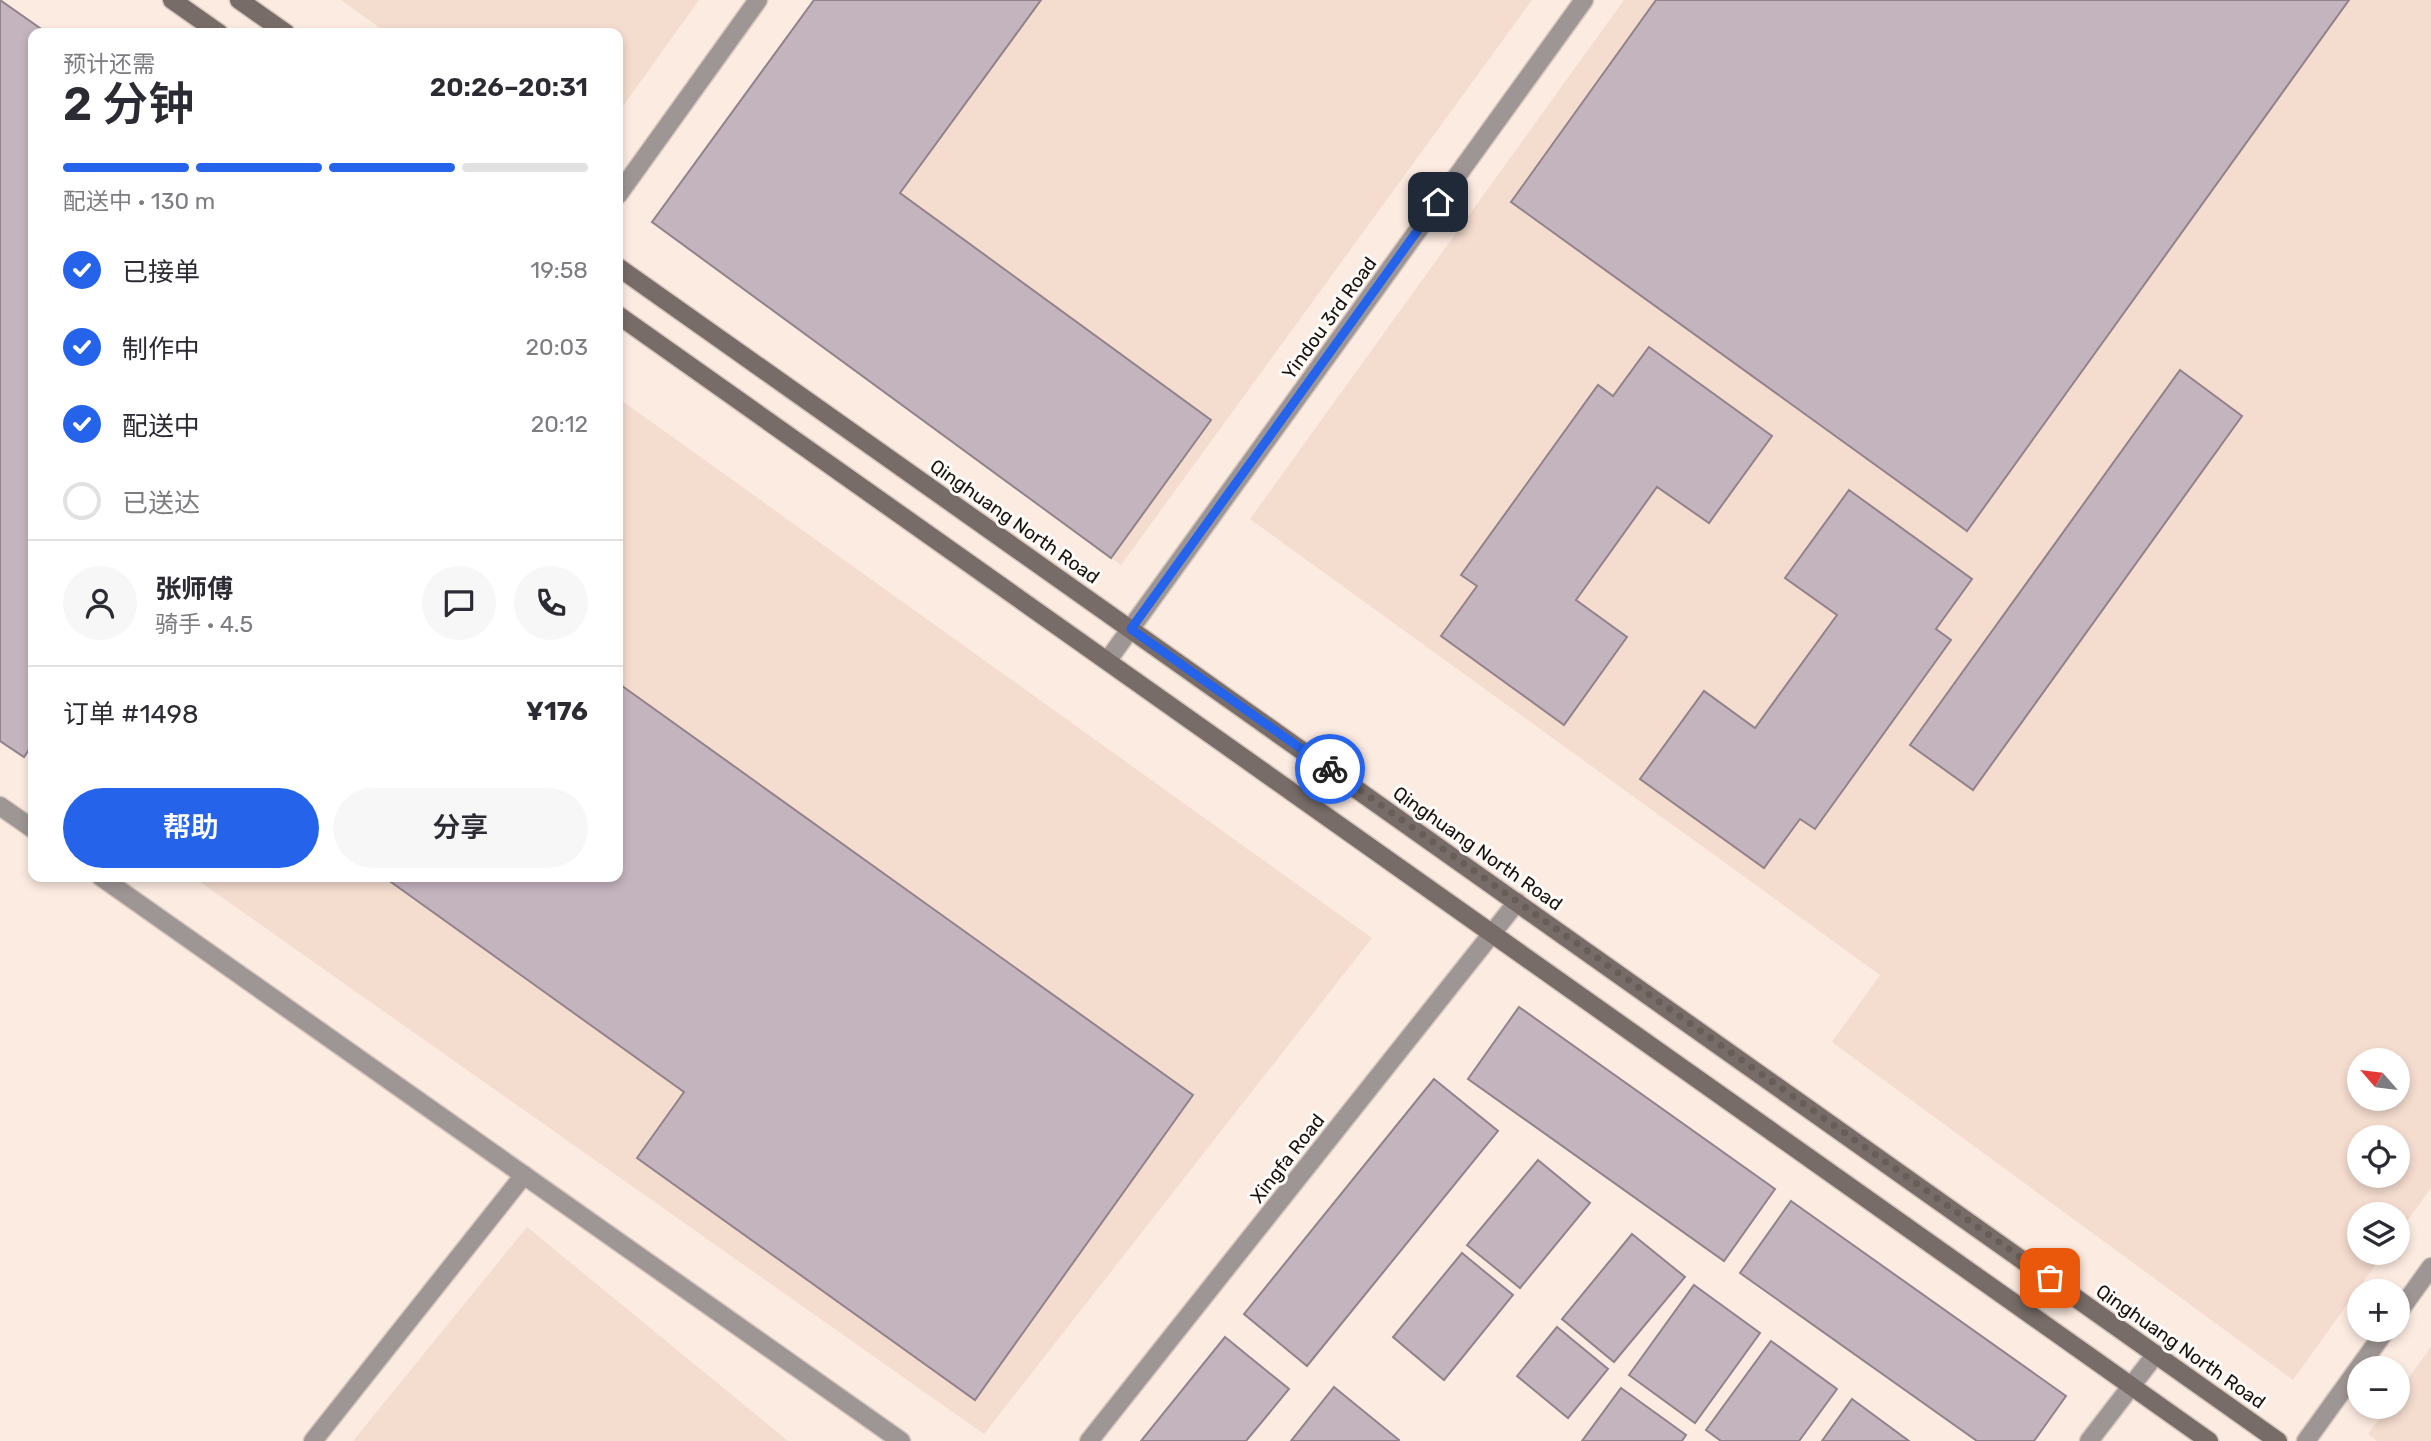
<!DOCTYPE html>
<html lang="zh">
<meta charset="utf-8">
<style>
:root{--surface:#fff;--page:#f7f7f7;--text:#2b2b33;--muted:#7c7c81;--line:#e1e1e2;--accent:#2563eb}
body{margin:0;font-family:Rubik,"Noto Sans SC",sans-serif;background:var(--page);color:var(--text);height:100vh;display:flex;flex-direction:column;font-size:26px;white-space:nowrap}
*{box-sizing:border-box;margin:0}
p{font-size:23px;color:var(--muted)}
.icon{flex:none;width:38px;height:38px;fill:none;stroke:currentColor;stroke-width:2;stroke-linecap:round;stroke-linejoin:round}
.map{position:relative;flex:1;overflow:hidden}
.side{position:absolute;left:28px;top:28px;width:595px;height:854px;display:flex;flex-direction:column;background:var(--surface);border-radius:14px;box-shadow:0 4px 10px #0003}
.side>*{flex:none}
.needle{width:46px;rotate:298deg}
.controls{position:absolute;left:2347px;top:1048px;display:grid;gap:14px}
.controls a{display:grid;place-items:center;width:63px;height:63px;border-radius:50%;background:var(--surface);box-shadow:0 4px 10px #0003;font-size:35px}
.pin{position:absolute;display:grid;place-items:center;width:60px;height:60px;color:#fff;margin:-30px;border-radius:14px;box-shadow:0 4px 10px #0006}
.courier{position:absolute;display:grid;place-items:center;width:70px;height:70px;margin:-35px;border:5px solid #2563eb;border-radius:50%;background:#fff;color:#222;box-shadow:0 2px 9px #0007}
.headline em{font-style:normal;font-weight:600}
.headline div{display:flex;flex-direction:column-reverse}
.headline{display:flex;align-items:center;justify-content:space-between;height:119px;padding:0 35px}
h1{font-size:46px;font-weight:600;line-height:52px}
.bar{display:grid;grid-template-columns:repeat(4,1fr);gap:10px 7px;align-content:center;height:84px;padding:0 35px}
.bar i{height:9px;border-radius:5px;background:var(--line)}
.bar .current{background:var(--accent)}
.bar p{grid-column:span 4}
.line{display:flex;align-items:center;gap:18px;padding:0 35px;border-top:2px solid var(--line)}
.line div{flex:1}
.round{display:grid;place-items:center;flex:none;width:74px;height:74px;border-radius:37px;background:var(--page)}
ol{padding:0 35px;list-style:none}
li{display:flex;align-items:center;gap:21px;height:77px}
li p{margin-inline-start:auto}
li .icon{padding:7px;border-radius:50%;background:var(--accent);color:#fff;stroke-width:4}
li:last-child{color:var(--muted)}
li i{width:38px;height:38px;border:4px solid var(--line);border-radius:50%}
.primary-button{display:flex;gap:14px;margin-top:auto;padding:14px 35px}
.primary-button a{flex:1;height:80px;border-radius:42px;background:var(--accent);color:#fff;font-size:28px;font-weight:600;line-height:80px;text-align:center}
.primary-button a+a{background:var(--page);color:var(--text)}
.map>svg:first-child{display:block}
.built{fill:#f4dccf;fill-rule:evenodd}
.building{fill:#c4b4be;stroke:#91828c;stroke-width:2}
.lines{fill:none;stroke-linecap:round;stroke-linejoin:round}
.lane-casing{stroke:#d8c8bf;stroke-width:21}
.street-casing{stroke:#d8c8bf;stroke-width:21}
.secondary-casing{stroke:#d8c8bf;stroke-width:21}
.lane{stroke:#9e9694;stroke-width:18}
.street{stroke:#9e9694;stroke-width:18}
.secondary{stroke:#786c68;stroke-width:18}
.done{stroke:#685e58;stroke-width:7;stroke-dasharray:0 12.6}
.route{stroke:#2563eb;stroke-width:9}
.labels{text-anchor:middle;stroke-width:6;stroke-linejoin:round;paint-order:stroke}
.street-label{font-size:19px;fill:#18120f;stroke:#fffbf9}
</style>
<div class="map">
<svg width="2431" height="1441" viewBox="0 0 2431 1441">
<rect width="100%" height="100%" fill="#fcebe1"/>
<g class="built">
<path d="M341,0H699L618,113V33H387Z"/>
<path d="M814,0H1532L1121,565L652,222Z"/>
<path d="M1624,0H2431V1188L2398,1234V1214H2359V1253H2384L2293,1380L1832,1042L1880,975L1250,519ZM2359,1060H2398V1099H2359ZM2359,1138H2398V1176H2359Z"/>
<path d="M618,398L1372,938L984,1434L193,877H618Z"/>
<path d="M527,1227L788,1441H353Z"/>
<path d="M2431,1347V1441H2377L2368,1434L2388,1407H2398V1393Z"/>
</g>
<g class="building">
<path d="M0,0L47,33H33V744L24,757L0,741Z"/>
<path d="M814,0H1041L900,193L1211,420L1111,558L652,222Z"/>
<path d="M1656,0H2349L1967,531L1511,202Z"/>
<path d="M1649,347L1772,436L1709,523L1657,487L1576,600L1627,637L1564,725L1441,636L1477,586L1461,575L1598,385L1613,396Z"/>
<path d="M2180,370L2242,416L1973,790L1910,745Z"/>
<path d="M1849,490L1972,579L1936,629L1951,640L1815,829L1800,819L1764,868L1640,779L1704,691L1755,728L1837,615L1785,578Z"/>
<path d="M618,683L1193,1095L975,1400L637,1158L684,1092L384,877H618Z"/>
<path d="M1519,1007L1775,1189L1724,1261L1468,1079Z"/>
<path d="M1434,1079L1498,1131L1307,1366L1244,1314Z"/>
<path d="M1538,1160L1590,1203L1520,1288L1467,1245Z"/>
<path d="M1791,1201L2066,1396L2034,1441H1977L1740,1273Z"/>
<path d="M1632,1234L1685,1277L1614,1362L1562,1319Z"/>
<path d="M1462,1253L1513,1295L1444,1380L1393,1337Z"/>
<path d="M1694,1285L1760,1333L1695,1423L1629,1375Z"/>
<path d="M1557,1327L1608,1369L1568,1418L1517,1376Z"/>
<path d="M1225,1337L1289,1389L1246,1441H1141Z"/>
<path d="M1771,1341L1837,1389L1799,1441H1721L1706,1430Z"/>
<path d="M1334,1387L1399,1440L1398,1441H1291Z"/>
<path d="M1621,1388L1686,1435L1682,1441H1582Z"/>
<path d="M1852,1399L1909,1441H1822Z"/>
</g>
<g class="lines">
<defs>
<path id="lane" d="M313,1441L524,1175"/>
<g id="street">
<path d="M618,195L758,0"/>
<path d="M1108,660L1584,0"/>
<path d="M0,806L33,829"/>
<path d="M101,877L901,1441"/>
<path d="M2398,1313L2431,1267"/>
<path d="M1089,1441L1517,902"/>
<path d="M2089,1441L2156,1354"/>
<path d="M2306,1441L2386,1330"/>
</g>
<g id="secondary">
<path d="M172,0L219,33"/>
<path d="M239,0L286,33"/>
<path d="M618,267L2278,1441"/>
<path d="M618,315L2209,1441"/>
</g>
</defs>
<use href="#lane" class="lane-casing"/>
<use href="#street" class="street-casing"/>
<use href="#secondary" class="secondary-casing"/>
<use href="#lane" class="lane"/>
<use href="#street" class="street"/>
<use href="#secondary" class="secondary"/>
</g>
<g class="lines">
<path class="done" d="M1330,769L2050,1278"/>
<path class="route" d="M1330,769L1131,629L1438,202"/>
</g>
<g class="labels">
<g class="street-label">
<text transform="translate(1329 318) rotate(-54)" y="7">Yindou 3rd Road</text>
<text transform="translate(1015 521) rotate(35)" y="7">Qinghuang North Road</text>
<text transform="translate(1478 848) rotate(35)" y="7">Qinghuang North Road</text>
<text transform="translate(1287 1158) rotate(-52)" y="7">Xingfa Road</text>
<text transform="translate(2181 1346) rotate(35)" y="7">Qinghuang North Road</text>
</g>
</g>
</svg>
<div class="controls">
<a><svg class="needle" viewBox="-14 -14 28 28"><path d="M0-13l5 13h-10z" fill="#e53935"/><path d="M0 13l5-13h-10z" fill="#7c7c81"/></svg></a>
<a><svg class="icon" aria-label="locate" viewBox="0 0 24 24"><circle cx="12" cy="12" r="6"/><path d="M12 2v4M12 18v4M2 12h4M18 12h4"/></svg></a>
<a><svg class="icon" aria-label="layers" viewBox="0 0 24 24"><path d="M12 4l9 5-9 5-9-5zM3 14l9 5 9-5"/></svg></a>
<a>+</a>
<a>−</a>
</div>
<div class="pin" style="left:2050px;top:1278px;background:#ea580c"><svg class="icon" aria-label="bag" viewBox="0 0 24 24"><path d="M5 8h14l-1 12H6zM9 8a3 3 0 0 1 6 0"/></svg></div>
<div class="pin" style="left:1438px;top:202px;background:#1f2937"><svg class="icon" aria-label="home" viewBox="0 0 24 24"><path d="M3 11l9-7 9 7M6 9v11h12V9"/></svg></div>
<div class="courier" style="left:1330px;top:769px"><svg class="icon" aria-label="bike" viewBox="0 0 24 24"><circle cx="6" cy="16" r="4"/><circle cx="18" cy="16" r="4"/><path d="M6 16l4-8h5l3 8M10 8l3 8H6M13 5h3"/></svg></div>
<section class="side">
<div class="headline"><div><h1>2 分钟</h1><p>预计还需</p></div><em>20:26–20:31</em></div>
<div class="bar"><i class="current"></i><i class="current"></i><i class="current"></i><i></i><p>配送中 · 130 m</p></div>
<ol>
<li><svg class="icon" aria-label="check" viewBox="0 0 24 24"><path d="M5 12l5 5 9-10"/></svg>已接单<p>19:58</p></li>
<li><svg class="icon" aria-label="check" viewBox="0 0 24 24"><path d="M5 12l5 5 9-10"/></svg>制作中<p>20:03</p></li>
<li><svg class="icon" aria-label="check" viewBox="0 0 24 24"><path d="M5 12l5 5 9-10"/></svg>配送中<p>20:12</p></li>
<li><i></i>已送达</li>
</ol>
<div class="line" style="height:126px"><a class="round"><svg class="icon" aria-label="person" viewBox="0 0 24 24"><circle cx="12" cy="8" r="4"/><path d="M4 21q1-7 8-7t8 7"/></svg></a><div><b>张师傅</b><p>骑手 · 4.5</p></div><a class="round"><svg class="icon" aria-label="chat" viewBox="0 0 24 24"><path d="M4 5h16v11H9l-5 4z"/></svg></a><a class="round"><svg class="icon" aria-label="phone" viewBox="0 0 24 24"><path d="M5 4h4l2 5-3 2q2 4 5 5l2-3 5 2v4C11 20 4 13 5 4z"/></svg></a></div>
<div class="line" style="height:91px"><div>订单 #1498</div><b>¥176</b></div>
<div class="primary-button"><a>帮助</a><a>分享</a></div>
</section>
</div>
